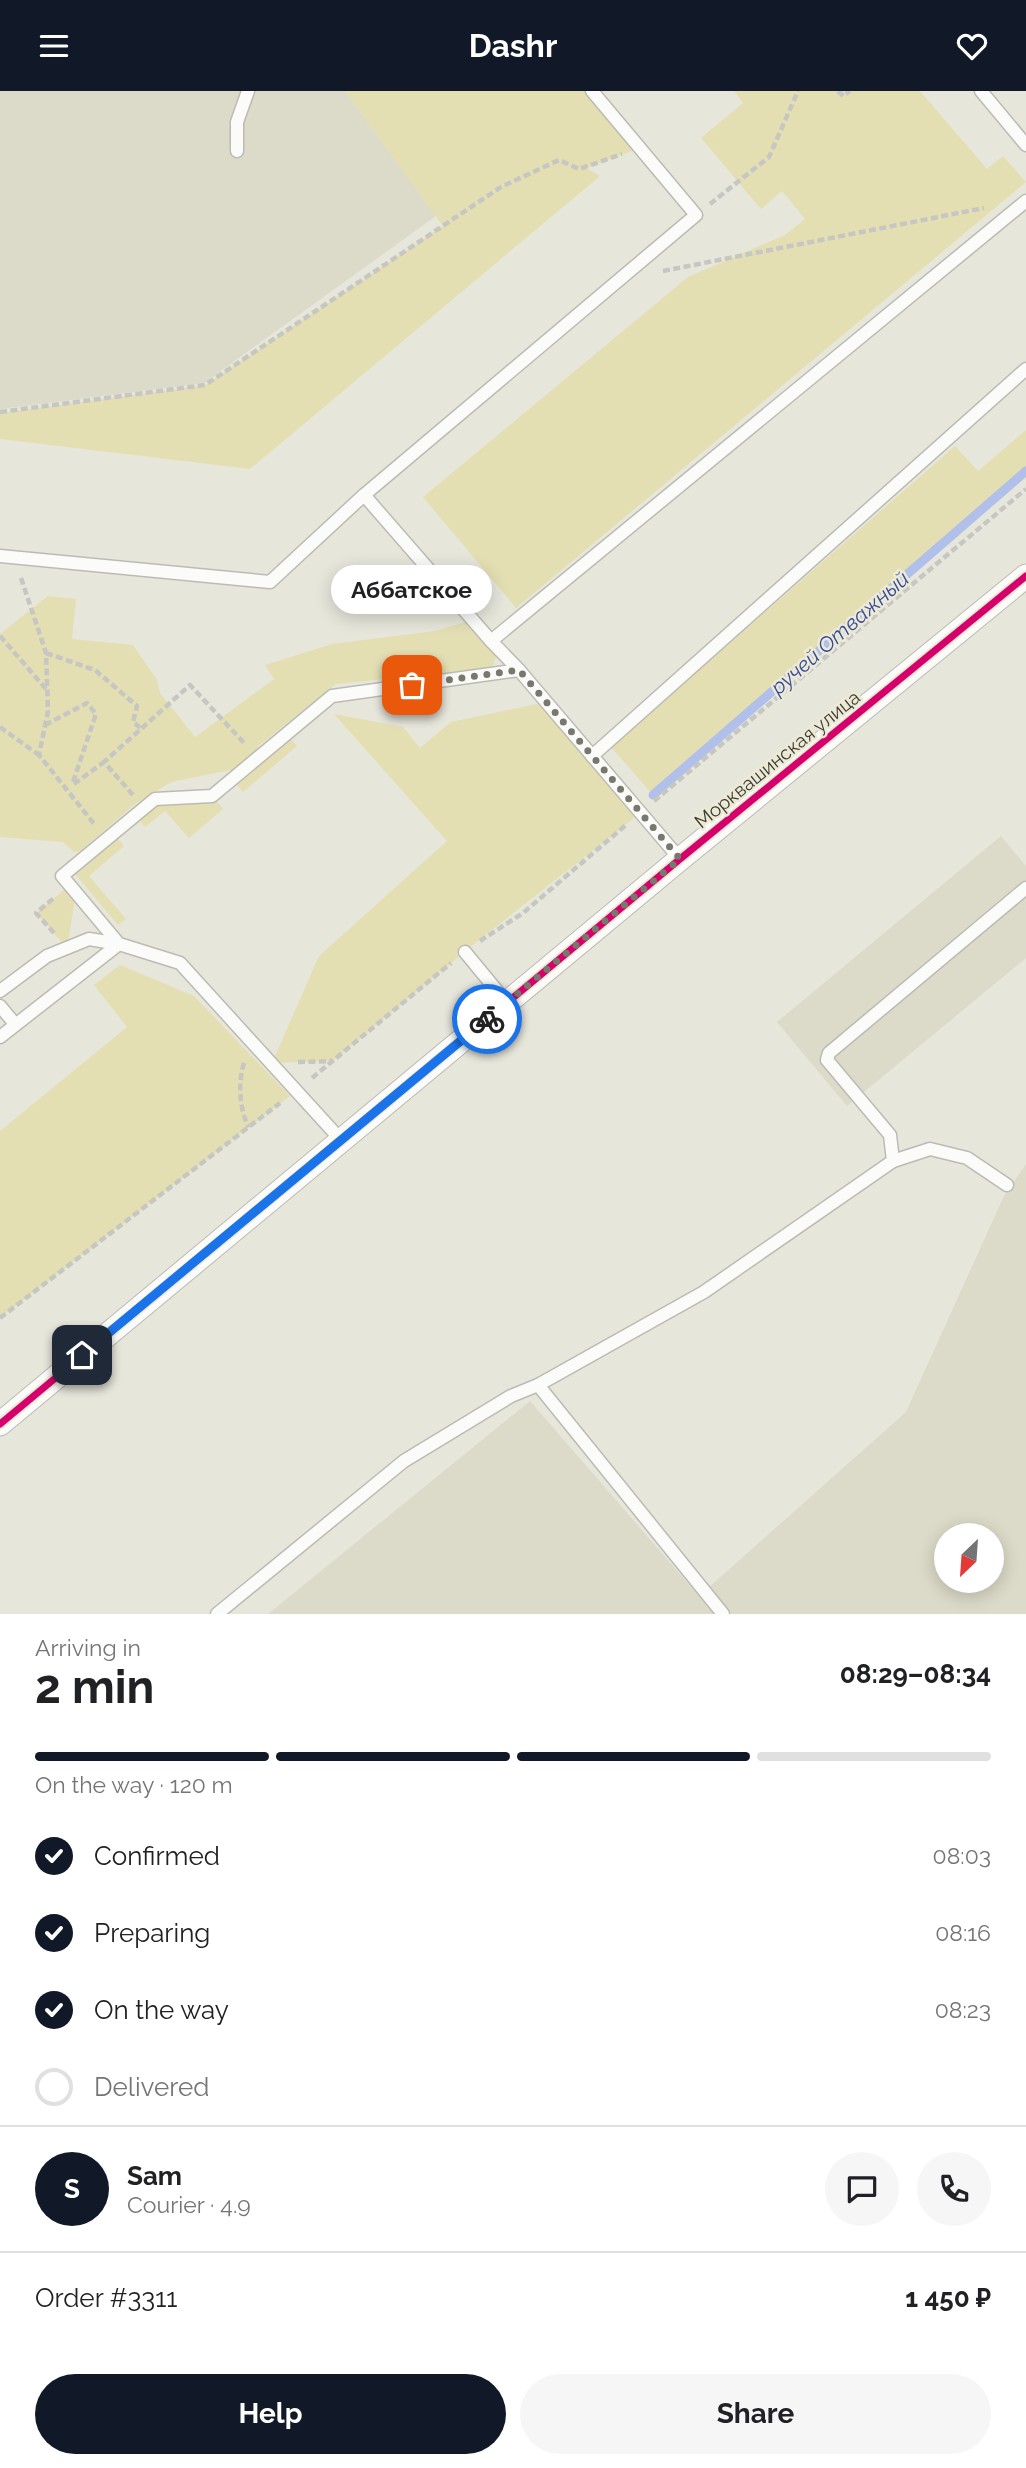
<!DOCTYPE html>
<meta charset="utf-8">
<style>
:root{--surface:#fff;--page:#f6f6f6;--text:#202124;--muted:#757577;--line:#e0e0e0;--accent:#111827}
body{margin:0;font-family:Raleway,sans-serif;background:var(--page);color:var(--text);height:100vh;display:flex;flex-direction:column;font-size:26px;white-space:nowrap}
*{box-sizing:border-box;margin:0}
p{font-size:23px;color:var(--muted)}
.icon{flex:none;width:38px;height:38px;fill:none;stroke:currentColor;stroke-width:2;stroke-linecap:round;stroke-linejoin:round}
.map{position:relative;height:1523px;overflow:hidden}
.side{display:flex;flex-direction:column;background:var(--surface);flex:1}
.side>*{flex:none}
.needle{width:46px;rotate:205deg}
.fabs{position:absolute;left:934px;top:1432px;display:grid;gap:14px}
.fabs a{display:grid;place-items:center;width:70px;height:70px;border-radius:50%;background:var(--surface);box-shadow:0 4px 18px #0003;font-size:35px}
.pin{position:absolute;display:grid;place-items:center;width:60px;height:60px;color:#fff;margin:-30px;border-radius:14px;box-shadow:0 4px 10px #0006}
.courier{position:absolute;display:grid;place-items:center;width:70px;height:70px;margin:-35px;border:5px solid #1a73e8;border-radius:50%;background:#fff;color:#222;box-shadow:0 2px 9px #0007}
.bubble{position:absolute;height:49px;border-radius:24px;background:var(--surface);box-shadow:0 4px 18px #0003;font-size:23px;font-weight:700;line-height:49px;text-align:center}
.head em{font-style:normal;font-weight:700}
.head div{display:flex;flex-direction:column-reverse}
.head{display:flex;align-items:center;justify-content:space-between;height:119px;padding:0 35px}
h1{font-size:46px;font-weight:700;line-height:52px}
.bar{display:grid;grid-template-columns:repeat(4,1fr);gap:10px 7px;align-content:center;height:84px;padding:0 35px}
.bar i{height:9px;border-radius:5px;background:var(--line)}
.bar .active{background:var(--accent)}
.bar p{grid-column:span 4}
.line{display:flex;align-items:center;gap:18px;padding:0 35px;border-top:2px solid var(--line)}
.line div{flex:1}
.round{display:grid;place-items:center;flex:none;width:74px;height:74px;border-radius:37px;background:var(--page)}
ol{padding:0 35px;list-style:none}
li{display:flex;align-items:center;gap:21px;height:77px}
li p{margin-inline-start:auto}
li .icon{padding:7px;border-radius:50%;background:var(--accent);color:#fff;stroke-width:4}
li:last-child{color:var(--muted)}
li i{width:38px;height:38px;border:4px solid var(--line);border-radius:50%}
.action{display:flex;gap:14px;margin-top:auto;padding:14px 35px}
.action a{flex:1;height:80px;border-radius:42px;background:var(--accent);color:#fff;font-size:28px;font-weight:700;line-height:80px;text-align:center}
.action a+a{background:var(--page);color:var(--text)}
header{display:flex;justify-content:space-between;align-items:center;height:91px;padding:0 35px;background:var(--accent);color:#fff;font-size:32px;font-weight:700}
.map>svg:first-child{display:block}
.built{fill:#dcdac8;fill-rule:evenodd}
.green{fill:#e4deb3}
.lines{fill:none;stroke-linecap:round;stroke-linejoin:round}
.stream{stroke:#b0c0ea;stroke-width:9}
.service-casing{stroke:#bcbbb3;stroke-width:15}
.minor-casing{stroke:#bcbbb3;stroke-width:25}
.path{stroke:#c6c6c2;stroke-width:4.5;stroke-dasharray:7 3.5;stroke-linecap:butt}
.service{stroke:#fbfbfa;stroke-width:12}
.minor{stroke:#fbfbfa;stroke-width:23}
.cycleway-casing{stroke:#ecead6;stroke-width:11}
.cycleway{stroke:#d6006c;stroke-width:7}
.done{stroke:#78786e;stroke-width:7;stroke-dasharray:0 12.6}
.route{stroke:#1a73e8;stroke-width:9}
.labels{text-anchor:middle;stroke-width:5;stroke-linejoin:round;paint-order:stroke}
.street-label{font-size:19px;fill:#3d3c34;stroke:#ecead6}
.water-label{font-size:21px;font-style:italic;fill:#364b98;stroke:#ecead6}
</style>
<header><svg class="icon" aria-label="menu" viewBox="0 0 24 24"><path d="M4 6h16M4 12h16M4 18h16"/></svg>Dashr<svg class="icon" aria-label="heart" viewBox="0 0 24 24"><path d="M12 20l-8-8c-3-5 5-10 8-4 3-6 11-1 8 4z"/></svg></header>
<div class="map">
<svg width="1026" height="1523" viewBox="0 0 1026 1523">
<rect width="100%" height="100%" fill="#e7e6db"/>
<g class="built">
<path d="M0,0H345L436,125L204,292L0,318Z"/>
<path d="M1001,745L1026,775V867L847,1015L777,931Z"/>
<path d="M1026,1073V1523H268L530,1310L699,1505L906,1321L1004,1105ZM947,1444H992V1489H947Z"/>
</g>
<g class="green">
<path d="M345,0H592L640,57L586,77L600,85L250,378L0,348V322L205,294L443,135Z"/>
<path d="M734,0H920L987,78L1003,65L1026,91L516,517L423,406L688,186L785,144L805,128L782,100L761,118L701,47L743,12Z"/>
<path d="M1026,339V379L653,704L611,656L955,355L978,380Z"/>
<path d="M48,505L76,508L72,548L133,554L157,589L160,602L195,646L274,588L265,574L332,553L435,540L469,530L498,560L492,577L336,593L258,655L252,668L241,677L171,691L135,713L80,760L74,761L63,751L0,746V543Z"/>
<path d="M546,611L639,723L474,853L333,970L272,972L319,865L447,750L334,623L403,636L420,657L451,631Z"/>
<path d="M287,644L297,655L243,701L233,689Z"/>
<path d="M212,705L223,718L189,747L165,720L145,736L136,725L155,708Z"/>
<path d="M113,742L124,755L89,785L126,828L118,834L71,778Z"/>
<path d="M70,794L76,802L67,857L36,822Z"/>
<path d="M120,874L194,905L290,1005L0,1227V1040L127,936L94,894Z"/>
</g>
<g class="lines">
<path class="stream" d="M653,704L1026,380"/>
<defs>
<g id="service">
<path d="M981,0L1026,54"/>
<path d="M237,60V31L248,0"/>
<path d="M0,465L270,491L364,404"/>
<path d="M491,550L364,404L696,124L592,0"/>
<path d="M592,665L1026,278"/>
<path d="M680,768L519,579L491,550L1026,110"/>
<path d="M465,861L507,912"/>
<path d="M0,900L47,865L89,848L119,853"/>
<path d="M0,915L15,933"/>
<path d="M0,946L119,853"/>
<path d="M341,1049L180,872L119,853L62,785L155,708L212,705L332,605L519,579"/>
<path d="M893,1070L930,1058L967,1067L1007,1094"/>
<path d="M538,1294L704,1201L893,1070L890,1044L827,969L829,962L1026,797"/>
<path d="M217,1523L404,1370L511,1305L538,1294L723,1523"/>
</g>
<path id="minor" d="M0,1333L680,768L1026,485"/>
</defs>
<use href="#service" class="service-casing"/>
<use href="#minor" class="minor-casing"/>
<g class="path">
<path d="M838,0L843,5L850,0"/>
<path d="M710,113L769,66L798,0"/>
<path d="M663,180L984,117"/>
<path d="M0,321L205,294L501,96L559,69L579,78L622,63"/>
<path d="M21,487L46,562L48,620L39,664L95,734"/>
<path d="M0,545L46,598"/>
<path d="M46,562L95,579L137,615L133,631L142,638"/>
<path d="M45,634L87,612L96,623L72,694"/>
<path d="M0,636L39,664"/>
<path d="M74,693L104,671"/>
<path d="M133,704L104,671L190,594L246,654"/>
<path d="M654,710L1026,398"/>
<path d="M54,842L36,822L54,807"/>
<path d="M480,850L523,822L626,734"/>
<path d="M298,971L332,970"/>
<path d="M244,972C238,989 239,1020 249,1036"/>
<path d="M312,987L451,872"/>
<path d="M0,1227L280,1012"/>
</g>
<use href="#service" class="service"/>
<use href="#minor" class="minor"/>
<defs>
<path id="cycleway" d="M0,1333L680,768L1026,485"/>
</defs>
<use href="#cycleway" class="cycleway-casing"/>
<use href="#cycleway" class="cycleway"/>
</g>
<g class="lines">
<path class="done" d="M412,594L519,579L680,768L487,928"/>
<path class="route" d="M82,1264L487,928"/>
</g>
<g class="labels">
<g class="street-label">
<text transform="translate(777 668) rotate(-39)" y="7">Морквашинская улица</text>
</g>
<g class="water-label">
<text transform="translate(840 542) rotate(-41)" y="7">ручей Отважный</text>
</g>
</g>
</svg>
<div class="fabs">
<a><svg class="needle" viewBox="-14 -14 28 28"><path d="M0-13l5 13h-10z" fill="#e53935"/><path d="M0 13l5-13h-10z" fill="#757577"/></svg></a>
</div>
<div class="pin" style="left:412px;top:594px;background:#ea580c"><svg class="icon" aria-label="bag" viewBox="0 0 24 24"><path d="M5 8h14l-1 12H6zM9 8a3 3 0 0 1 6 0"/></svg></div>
<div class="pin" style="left:82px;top:1264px;background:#1f2937"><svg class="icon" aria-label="home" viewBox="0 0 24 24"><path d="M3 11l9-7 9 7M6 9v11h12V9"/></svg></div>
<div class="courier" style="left:487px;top:928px"><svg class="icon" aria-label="bike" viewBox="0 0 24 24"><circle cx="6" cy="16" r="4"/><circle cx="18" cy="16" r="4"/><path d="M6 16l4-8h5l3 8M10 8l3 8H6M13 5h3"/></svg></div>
<div class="bubble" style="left:331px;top:474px;width:161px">Аббатское</div>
</div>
<section class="side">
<div class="head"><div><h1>2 min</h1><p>Arriving in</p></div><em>08:29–08:34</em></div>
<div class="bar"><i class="active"></i><i class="active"></i><i class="active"></i><i></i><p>On the way · 120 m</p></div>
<ol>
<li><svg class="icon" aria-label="check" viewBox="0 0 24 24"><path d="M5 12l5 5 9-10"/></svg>Confirmed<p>08:03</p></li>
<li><svg class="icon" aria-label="check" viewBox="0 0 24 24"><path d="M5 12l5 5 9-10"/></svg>Preparing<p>08:16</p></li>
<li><svg class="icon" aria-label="check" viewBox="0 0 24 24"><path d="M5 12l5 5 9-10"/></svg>On the way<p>08:23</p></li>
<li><i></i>Delivered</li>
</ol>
<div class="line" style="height:126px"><b class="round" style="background:var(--accent);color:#fff">S</b><div><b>Sam</b><p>Courier · 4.9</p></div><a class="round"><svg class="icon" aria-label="chat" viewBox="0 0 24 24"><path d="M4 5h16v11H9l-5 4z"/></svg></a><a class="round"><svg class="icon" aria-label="phone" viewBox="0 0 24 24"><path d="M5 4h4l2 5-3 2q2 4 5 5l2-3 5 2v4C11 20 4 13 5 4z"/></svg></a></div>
<div class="line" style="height:91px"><div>Order #3311</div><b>1 450 ₽</b></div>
<div class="action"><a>Help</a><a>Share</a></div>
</section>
